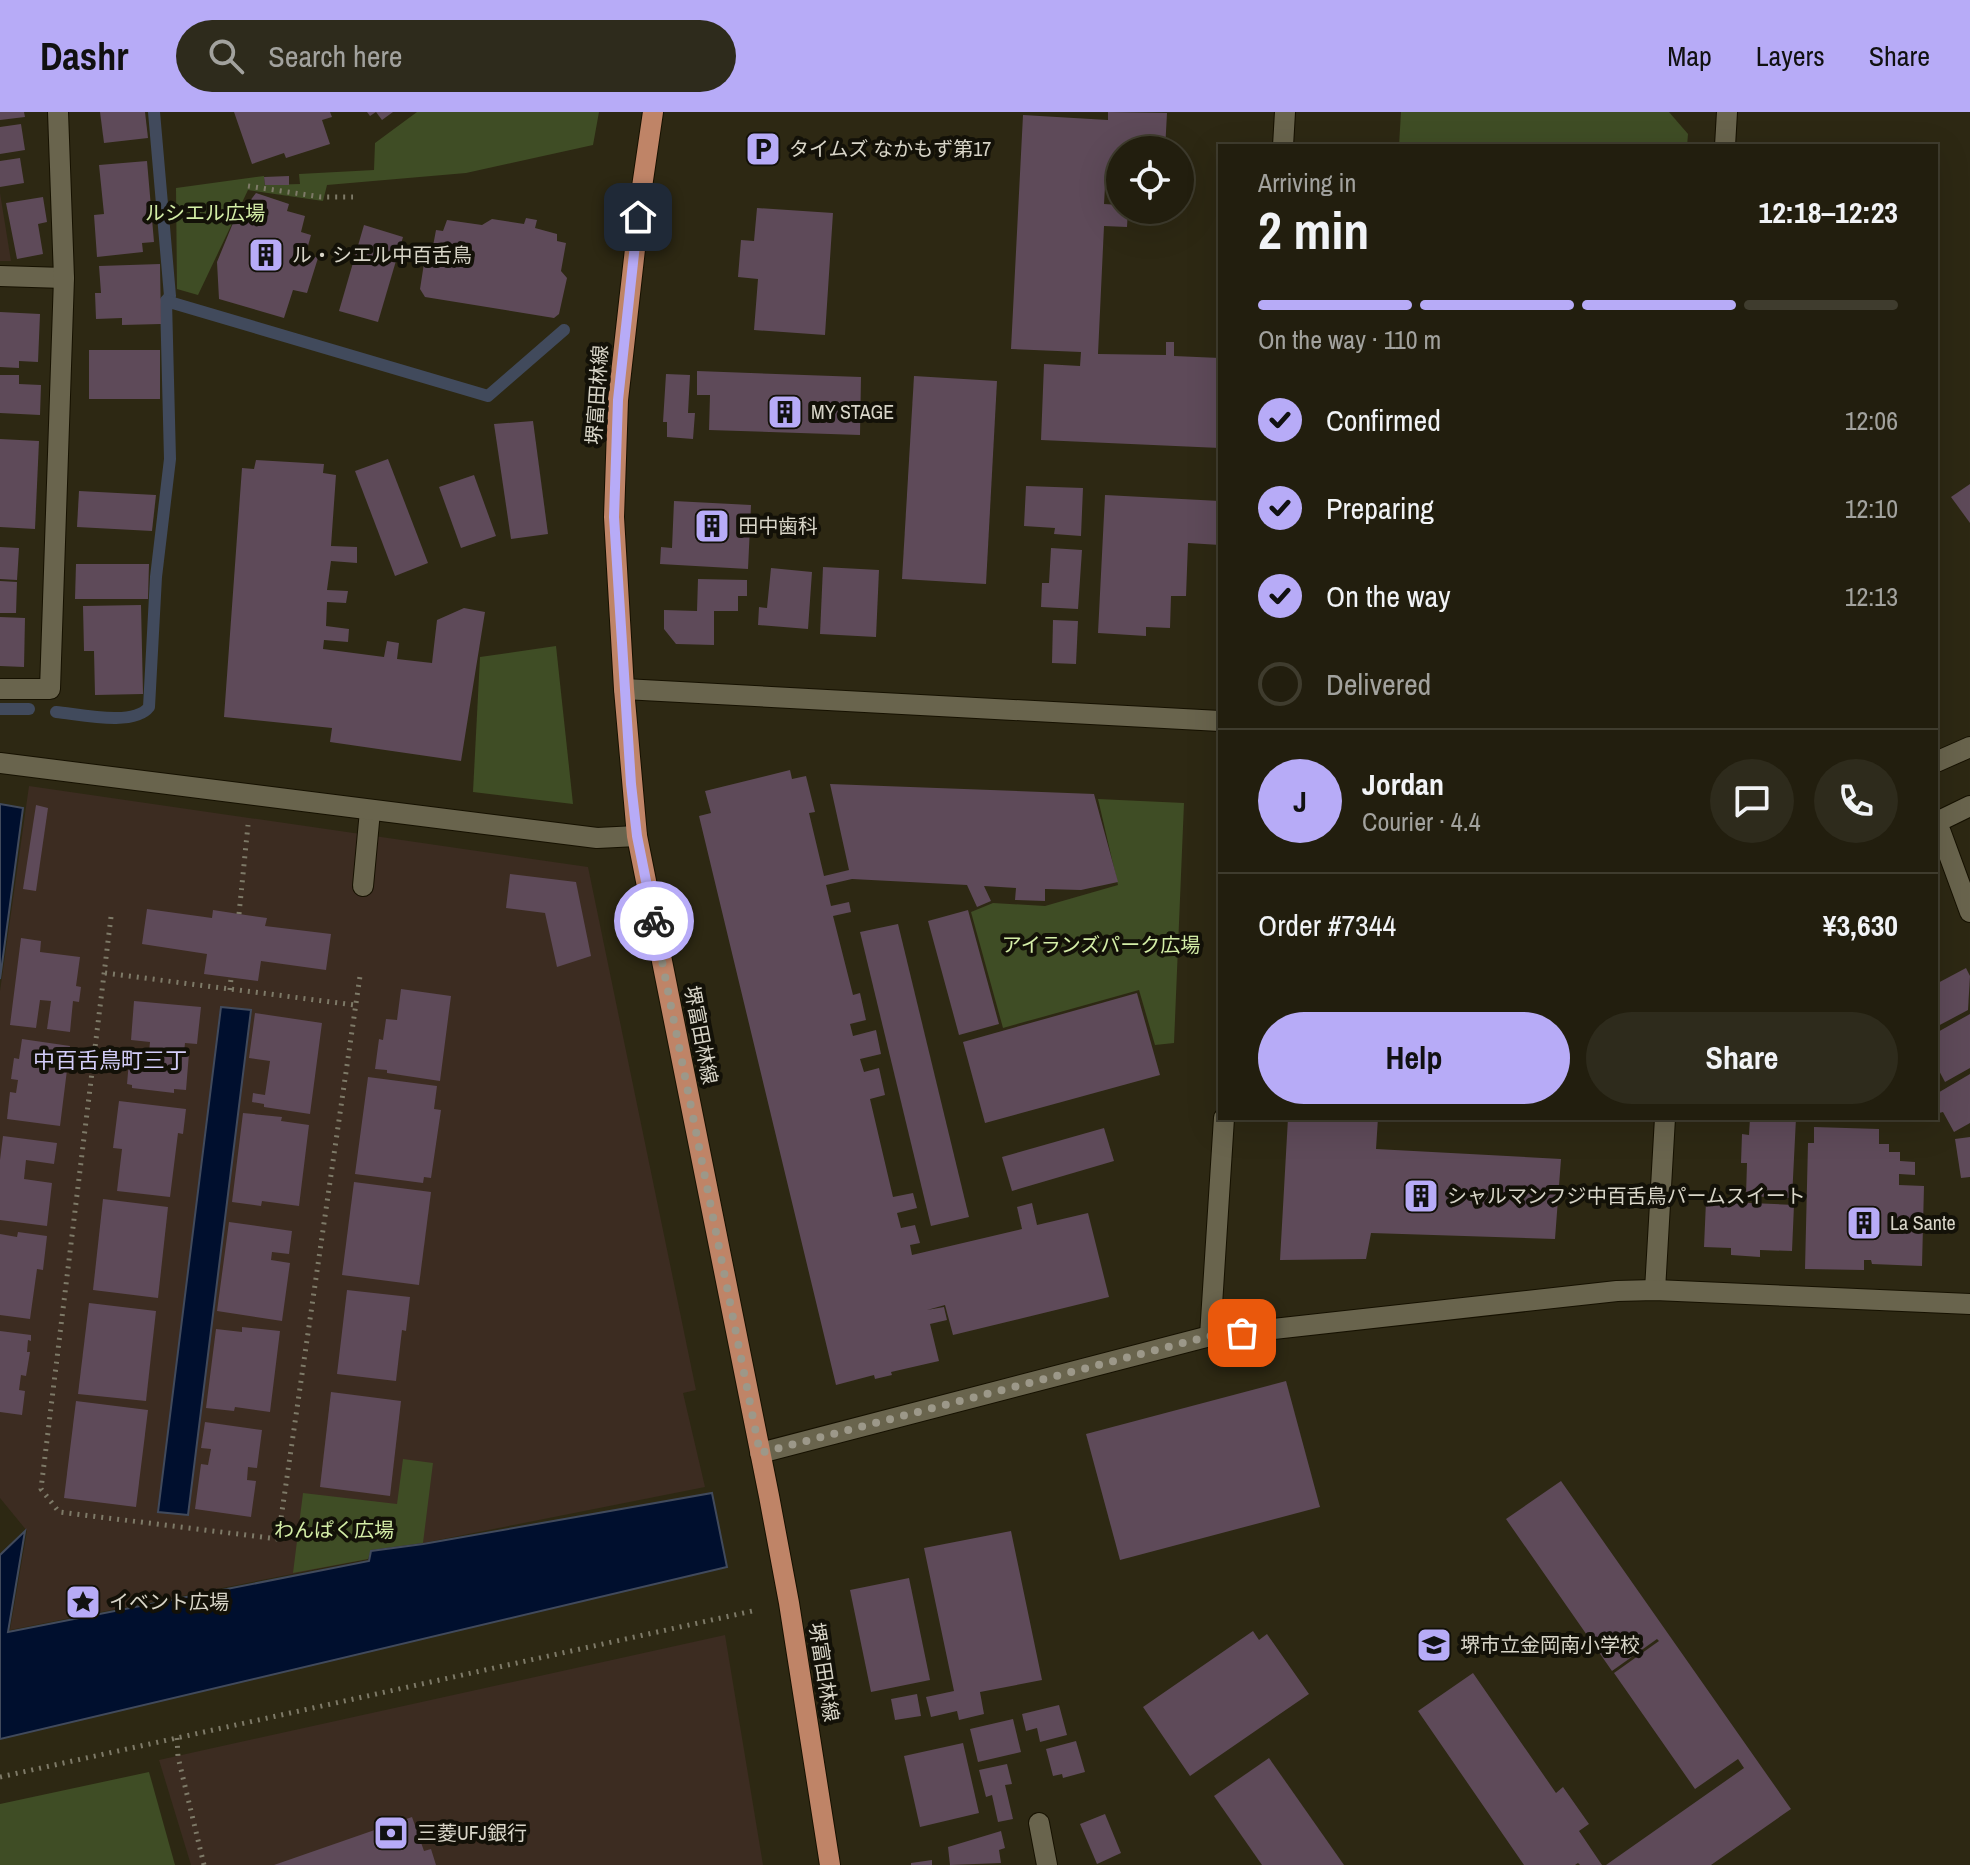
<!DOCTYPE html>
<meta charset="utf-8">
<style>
:root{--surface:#221e0e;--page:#2e2b1c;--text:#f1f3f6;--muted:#a2a29e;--line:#3f3c2e;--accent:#b7abf7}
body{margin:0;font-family:"Archivo Narrow","Noto Sans JP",sans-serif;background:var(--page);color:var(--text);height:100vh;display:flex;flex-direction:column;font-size:30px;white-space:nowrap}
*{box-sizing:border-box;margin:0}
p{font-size:26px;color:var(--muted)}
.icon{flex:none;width:44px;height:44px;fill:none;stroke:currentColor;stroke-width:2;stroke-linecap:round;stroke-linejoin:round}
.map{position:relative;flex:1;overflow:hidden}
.side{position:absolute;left:1218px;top:32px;width:720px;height:976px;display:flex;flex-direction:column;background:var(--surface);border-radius:0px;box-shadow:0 8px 32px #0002,0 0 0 2px var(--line)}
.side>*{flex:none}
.tools{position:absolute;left:1106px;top:24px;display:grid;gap:16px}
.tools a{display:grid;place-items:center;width:88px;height:88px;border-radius:50%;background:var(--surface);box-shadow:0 8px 32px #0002,0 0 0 2px var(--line);font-size:40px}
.pin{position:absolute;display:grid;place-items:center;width:68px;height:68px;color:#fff;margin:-34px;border-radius:16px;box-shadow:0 4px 12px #0006}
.courier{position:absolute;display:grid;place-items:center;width:80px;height:80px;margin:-40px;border:6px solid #b7abf7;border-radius:50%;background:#fff;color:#222;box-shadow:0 2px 10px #0007}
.overview em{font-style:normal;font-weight:700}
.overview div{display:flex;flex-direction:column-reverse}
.overview{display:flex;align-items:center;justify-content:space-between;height:136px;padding:0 40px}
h1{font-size:52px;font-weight:700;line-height:60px}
.bar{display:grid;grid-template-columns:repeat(4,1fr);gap:12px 8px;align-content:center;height:96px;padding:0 40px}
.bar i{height:10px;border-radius:6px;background:var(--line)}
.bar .active{background:var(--accent)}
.bar p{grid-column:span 4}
.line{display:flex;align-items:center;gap:20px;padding:0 40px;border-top:2px solid var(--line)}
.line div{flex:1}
.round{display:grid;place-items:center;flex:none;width:84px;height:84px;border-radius:42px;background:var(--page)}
ol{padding:0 40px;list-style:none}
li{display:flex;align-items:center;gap:24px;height:88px}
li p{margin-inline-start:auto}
li .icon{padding:8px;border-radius:50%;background:var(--accent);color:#111;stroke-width:4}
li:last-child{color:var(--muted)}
li i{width:44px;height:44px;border:4px solid var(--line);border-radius:50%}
.button{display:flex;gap:16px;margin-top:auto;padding:16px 40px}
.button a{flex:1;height:92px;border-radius:48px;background:var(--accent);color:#111;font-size:32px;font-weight:700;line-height:92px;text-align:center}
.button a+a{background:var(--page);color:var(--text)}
header{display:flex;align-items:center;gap:48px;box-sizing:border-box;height:112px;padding:0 40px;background:var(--accent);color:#111}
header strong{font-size:38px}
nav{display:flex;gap:44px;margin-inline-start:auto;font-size:28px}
.search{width:560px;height:72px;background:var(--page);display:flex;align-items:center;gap:20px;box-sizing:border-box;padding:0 28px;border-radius:44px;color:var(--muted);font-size:30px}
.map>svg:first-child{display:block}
.commercial{fill:#3c2c21}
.green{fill:#3f4d25}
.water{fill:#000f2e;stroke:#414a5c;stroke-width:2}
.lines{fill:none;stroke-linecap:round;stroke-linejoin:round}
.stream{stroke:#414a5c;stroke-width:12}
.building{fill:#5e4a59}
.service-casing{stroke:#161100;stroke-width:22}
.minor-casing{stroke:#161100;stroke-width:22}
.tertiary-casing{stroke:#161100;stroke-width:22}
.primary-casing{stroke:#161100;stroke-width:22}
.path{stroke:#7e7a68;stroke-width:5;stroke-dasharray:2 6;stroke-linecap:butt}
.service{stroke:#69644d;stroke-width:20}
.minor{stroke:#69644d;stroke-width:20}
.tertiary{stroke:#69644d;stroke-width:20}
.primary{stroke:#bf8467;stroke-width:20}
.done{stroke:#9c9889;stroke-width:8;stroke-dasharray:0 14.4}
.route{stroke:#b7abf7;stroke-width:10}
.labels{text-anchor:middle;stroke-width:8;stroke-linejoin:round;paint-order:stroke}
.poi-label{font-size:20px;fill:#d8d5c8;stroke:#131108;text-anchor:start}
.park-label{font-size:20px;fill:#d4eea7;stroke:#131108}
.street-label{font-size:20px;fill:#d8d5c8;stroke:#131108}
.neighbourhood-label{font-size:22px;fill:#d3cdf9;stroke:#131108}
</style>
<header>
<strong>Dashr</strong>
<div class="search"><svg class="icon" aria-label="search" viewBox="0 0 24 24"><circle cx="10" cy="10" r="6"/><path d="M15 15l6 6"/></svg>Search here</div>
<nav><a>Map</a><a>Layers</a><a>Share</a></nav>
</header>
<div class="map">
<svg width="1970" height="1753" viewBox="0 0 1970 1753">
<rect width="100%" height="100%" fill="#2d2813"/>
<g class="commercial">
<path d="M0,81L11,149H0Z"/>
<path d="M29,674L588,755L696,1278L683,1281L705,1375L423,1431L371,1438L368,1447L10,1518L27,1419L0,1386V879Z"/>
<path d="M725,1523L763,1753H191L159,1648Z"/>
</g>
<g class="green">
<path d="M417,0H599L593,33L466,61L327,73L323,89L248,78L198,183L177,177L176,76L264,64L265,73L300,72L299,62L374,58L375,31Z"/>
<path d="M1401,0H1669L1688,22L1687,34H1399Z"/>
<path d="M556,534L573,692L473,680L480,545Z"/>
<path d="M1098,687L1184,691L1174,931L1155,933L1139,878L1003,916L971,800L993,791L1045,794L1118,773Z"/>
<path d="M403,1347L433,1351L423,1431L371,1438L368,1447L293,1461L303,1381L397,1392Z"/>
<path d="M149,1660L175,1753H0V1692Z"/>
</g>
<g class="water">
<path d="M0,692L23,696L0,867Z"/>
<path d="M221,895L251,898L188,1403L158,1400Z"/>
<path d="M712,1381L727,1455L0,1627V1443L25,1419L8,1520L369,1449L371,1439L423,1432Z"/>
</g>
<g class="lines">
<g class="stream">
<path d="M154,0L170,184L166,189"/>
<path d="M0,597H29"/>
<path d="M56,600C79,602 134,615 149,595L156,465L170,347L166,189L488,284L564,218"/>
</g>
</g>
<g class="building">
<path d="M0,0H24L25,5L0,8Z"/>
<path d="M100,0H145L148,26L104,31Z"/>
<path d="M234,0H330L332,5L322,8L330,32L286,46L284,41L252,52Z"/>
<path d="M367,0H393L382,8L376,0L370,4Z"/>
<path d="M1108,0L1167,1L1165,38H1120V75L1105,74L1104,92L1120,93V98H1128L1127,115L1104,114L1098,242L1166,243V230H1174V244L1220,246V336L1041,328L1044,252L1080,254L1081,240L1011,237L1023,3L1108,8Z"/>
<path d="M21,12L25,38L0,42V15Z"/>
<path d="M20,46L24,71L0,75V49Z"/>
<path d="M147,49L154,130L142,131L143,140L97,145L94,103L104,102L99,53Z"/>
<path d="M289,64V73H265L264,65Z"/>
<path d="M256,81L289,92L287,99L305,104L301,120L311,123L306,141L318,146L307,181L293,178L284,206L219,187L217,150L233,111Z"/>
<path d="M43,85L47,110L38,112L43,142L17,147L6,91Z"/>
<path d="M757,96L833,101L825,223L754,218L758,167L738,165L741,128L754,129Z"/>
<path d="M526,106L537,108L535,116L557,122V129L566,131L561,159L567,166L559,202L554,206L425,185L420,177L425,145H431L436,118L443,119L447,108L482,113L492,107L524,112Z"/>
<path d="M364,113L403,125L378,210L339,199Z"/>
<path d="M160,152L161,212L122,213V206L96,207L95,181H101L99,154Z"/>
<path d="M0,200L40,202L38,250L19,249V256L0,255Z"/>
<rect x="89" y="238" width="71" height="49"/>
<path d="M697,259L861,265L860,323L709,318L710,283H697Z"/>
<path d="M666,262L690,263L688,301H695L693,327L667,325V310H663Z"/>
<path d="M0,263H19V272L41,273L40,303L0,301Z"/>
<path d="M914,264L997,269L986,472L902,467Z"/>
<path d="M533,309L548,422L511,427L494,312Z"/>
<path d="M0,327L39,329L35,417L0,415Z"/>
<path d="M388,347L428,451L395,464L355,359Z"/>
<path d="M256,348L324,352L323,361L336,363L331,434L357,435V451L331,449L327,478L348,479L346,491L327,490L326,514L349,517L348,530L324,528L323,537L384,545L387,529L399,531L397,547L432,551L437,508L464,496L485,500L461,649L330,630L332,616L224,605L242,356L254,357Z"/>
<path d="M474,363L496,424L461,436L439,375Z"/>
<path d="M1970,372V411L1951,385Z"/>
<path d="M1026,374L1083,376L1081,424L1054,422L1055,416L1024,414Z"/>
<path d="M79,379L156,383L152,419L77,415Z"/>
<path d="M1105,383L1220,389V433L1188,431L1186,484H1171L1170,516L1146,515V524L1098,521Z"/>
<path d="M674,389L751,393L748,457L660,452L661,435L672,436Z"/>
<path d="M0,435L19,436L17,468L0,467Z"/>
<path d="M1051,436L1082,438L1078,497L1041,495L1042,471H1049Z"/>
<path d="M76,452H149L148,487H75Z"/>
<path d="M823,455L879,458L876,525L820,522Z"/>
<path d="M771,456L812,460L808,517L758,513L759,495L767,496Z"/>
<path d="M698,467L747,468V484H738V499H714V533L676,532L664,517V498L697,499Z"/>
<path d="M0,469L17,470L16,501H0Z"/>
<path d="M141,493L143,582L95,583L94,539H84L83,494Z"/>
<path d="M0,505L25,506L24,555L0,554Z"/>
<path d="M1053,508L1078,509L1076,552L1052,551Z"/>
<path d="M790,658L792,667L806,664L815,700L809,701L824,764L849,758L830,672L1094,682L1118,770L1081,778L1045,777V789L1015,788L1016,776L984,774L991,789L977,795L967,773L852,767L826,773L831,794L849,790L851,800L833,804L853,883L860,881L866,908L850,912L853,924L876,918L881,942L860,947L864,960L879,956L885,983L870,987L893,1085L913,1081L917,1096L897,1101L901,1116L915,1113L920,1131L910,1133L912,1143L1022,1117L1017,1095L1032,1091L1037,1113L1088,1101L1109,1185L953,1223L945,1193L927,1198L944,1195L947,1208L930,1212L939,1249L891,1260L892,1263L875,1267L874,1263L836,1273L699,704L711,701L705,679Z"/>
<path d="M36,693L48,696L36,779L23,777Z"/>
<path d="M510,762L576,770L591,844L557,855L545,801L506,796Z"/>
<path d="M147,797L212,806L213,798L239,802L267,806L265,814L331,822L326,858L261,849L258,869L204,862L207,842L142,832Z"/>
<path d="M968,798L999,912L959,923L928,809Z"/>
<path d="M898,812L969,1105L931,1114L860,820Z"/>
<path d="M21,826L41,829L40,840L80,845L76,874L81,875L79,890L73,889L70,920L47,917L51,889L40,888L36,916L10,913Z"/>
<path d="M1966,856L1970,864L1968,898L1936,915V872Z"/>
<path d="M401,877L451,884L440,969L387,961V958L375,957L379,927L383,928L386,907L397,908Z"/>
<path d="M1137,881L1160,963L985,1011L963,930Z"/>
<path d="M134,889L201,895L197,932L185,931L184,941H189L186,978L174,977V981L132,976V973L127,972L130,938L149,940L150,930L131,928Z"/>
<path d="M255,901L322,911L310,1002L264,995V992L252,990L253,981L265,983L270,949L249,946Z"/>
<path d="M1970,902V956L1945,970L1936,953V921Z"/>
<path d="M22,927L70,934L60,1014L7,1007L10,980L16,981L18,968L11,967L14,946L19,947Z"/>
<path d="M1970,962V1011L1954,1020L1943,1000L1939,1001L1936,982Z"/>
<path d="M368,965L437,974L434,997L441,998L431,1066L424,1065L423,1071L355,1062Z"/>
<path d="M119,989L186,997L183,1022L178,1021L170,1085L117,1079L122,1037L113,1036Z"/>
<path d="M243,1001L282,1005L281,1009L309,1013L299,1094L262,1089L261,1094L232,1090Z"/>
<path d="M1288,1006H1378L1376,1037L1561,1047L1555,1127L1371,1121L1366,1147L1280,1148Z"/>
<path d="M1750,1006H1796L1792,1086L1746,1084L1747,1051H1741L1742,1022L1749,1023Z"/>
<path d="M1814,1015L1879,1017V1032H1889V1040H1900V1049L1915,1050V1063L1899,1062V1073L1924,1074L1922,1154L1872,1152L1871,1148H1864V1158L1805,1157L1808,1031H1814Z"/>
<path d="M1104,1016L1114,1049L1012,1079L1002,1045Z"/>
<path d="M3,1024L57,1031L54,1052L26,1048L24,1067L52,1071L47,1114L0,1108V1048Z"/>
<path d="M1970,1025V1065L1961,1066L1955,1027Z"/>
<path d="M354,1070L431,1080L419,1173L342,1163Z"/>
<path d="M103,1087L168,1095L158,1186L93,1178Z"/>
<path d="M1706,1089L1794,1093L1792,1139L1760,1138V1145L1731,1143V1136L1704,1135Z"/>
<path d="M229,1110L292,1119L289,1142L272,1140L271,1148L290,1151L282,1209L217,1199Z"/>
<path d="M18,1120L47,1124L43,1158L37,1157L30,1207L0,1203V1122L17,1125Z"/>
<path d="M347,1178L410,1185L406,1219L402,1218L396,1269L337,1262Z"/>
<path d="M89,1191L156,1199L146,1289L78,1282Z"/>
<path d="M242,1215L280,1219L270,1300L235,1295L234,1299L206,1296L216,1217L242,1220Z"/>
<path d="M0,1219L31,1223V1229L28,1228L27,1240H30L26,1264L21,1263L19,1278L25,1279L22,1303L0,1300Z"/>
<path d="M1286,1269L1320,1395L1120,1448L1086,1322Z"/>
<path d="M331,1280L401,1289L390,1384L320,1375Z"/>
<path d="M76,1289L148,1298L136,1395L64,1386Z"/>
<path d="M205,1310L262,1318L257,1356L248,1355L247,1368L256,1369L251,1405L195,1397L201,1352L208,1353L211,1337L201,1336Z"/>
<path d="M1561,1369L1791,1697L1711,1753H1606L1744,1656L1738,1647L1695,1677L1614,1561L1659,1529L1657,1527L1612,1559L1506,1407Z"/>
<path d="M1011,1419L1042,1568L980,1580L984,1602L959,1608L957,1599L931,1605L926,1585L954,1579L924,1436Z"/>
<path d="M909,1466L930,1568L871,1580L850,1478Z"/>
<path d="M1253,1519L1259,1528L1267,1522L1309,1582L1190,1664L1143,1595Z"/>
<path d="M1473,1561L1556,1681L1563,1675L1589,1712L1579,1719L1602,1753H1580L1578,1751L1575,1753H1524L1418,1599Z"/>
<path d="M917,1582L921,1604L895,1608L891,1587Z"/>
<path d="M1059,1593L1067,1623L1040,1630L1037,1616L1026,1619L1022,1602Z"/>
<path d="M1013,1607L1021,1640L978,1650L970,1617Z"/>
<path d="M1076,1629L1085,1660L1063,1666L1062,1662L1053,1664L1046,1637Z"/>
<path d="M963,1631L979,1701L920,1715L904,1644Z"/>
<path d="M1269,1646L1344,1753H1262L1214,1684Z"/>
<path d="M1007,1652L1012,1672L1005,1673L1013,1707L998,1710L992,1683L986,1685L979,1658Z"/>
<path d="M1105,1702L1121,1741L1097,1752L1080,1712Z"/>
<path d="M412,1705L424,1739L431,1737L436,1753H274Z"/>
<path d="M1001,1719L1005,1736L999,1738L1001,1751L950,1753L948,1735Z"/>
<path d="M932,1748V1753H911V1751Z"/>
</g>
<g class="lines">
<defs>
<path id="service" d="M363,774L370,699"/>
<g id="minor">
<path d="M0,164L64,166"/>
<path d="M0,577H50L64,166L58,0"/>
<path d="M0,651L597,726L637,724"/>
<path d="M1970,694L1937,710L1970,800"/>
<path d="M1039,1711L1047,1753"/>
</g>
<g id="tertiary">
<path d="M1283,34L1285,0"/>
<path d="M1725,34L1727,0"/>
<path d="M624,577L1220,609"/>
<path d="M1936,650L1970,635"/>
<path d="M1655,1178L1665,1006"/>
<path d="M1210,1224L1224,1006"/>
<path d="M760,1341L1210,1224L1617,1179L1655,1178L1970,1192"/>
</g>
<path id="primary" d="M653,0L642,75L618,288L614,405L624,577L637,724L769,1384L789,1491L830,1753"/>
</defs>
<use href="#service" class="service-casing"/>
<use href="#minor" class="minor-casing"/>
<use href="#tertiary" class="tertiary-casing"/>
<use href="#primary" class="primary-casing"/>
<g class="path">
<path d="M248,74L321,85H353"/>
<path d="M239,802L248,713"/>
<path d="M111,805L41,1377L59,1400L278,1427L360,864"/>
<path d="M105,861L355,893"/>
<path d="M230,878L231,866"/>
<path d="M177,1626L178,1645L204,1753"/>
<path d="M0,1665L757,1498"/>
</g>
<use href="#service" class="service"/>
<use href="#minor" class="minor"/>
<use href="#tertiary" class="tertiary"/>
<use href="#primary" class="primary"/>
</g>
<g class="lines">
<path class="done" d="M654,809L760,1341L1210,1224L1242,1221"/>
<path class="route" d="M638,105L618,288L614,405L631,672L637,724L654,809"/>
</g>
<defs>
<symbol id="parking-square" viewBox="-11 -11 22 22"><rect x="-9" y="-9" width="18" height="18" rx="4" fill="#b7abf7" stroke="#131108"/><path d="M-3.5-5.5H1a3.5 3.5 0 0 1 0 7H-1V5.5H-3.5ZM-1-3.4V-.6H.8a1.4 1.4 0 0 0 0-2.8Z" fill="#111"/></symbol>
<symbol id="building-square" viewBox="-11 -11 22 22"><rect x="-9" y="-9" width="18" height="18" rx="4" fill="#b7abf7" stroke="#131108"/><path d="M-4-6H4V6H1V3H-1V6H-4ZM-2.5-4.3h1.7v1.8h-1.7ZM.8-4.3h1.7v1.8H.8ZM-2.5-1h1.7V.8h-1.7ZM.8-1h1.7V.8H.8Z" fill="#111"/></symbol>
<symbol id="sight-square" viewBox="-11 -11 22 22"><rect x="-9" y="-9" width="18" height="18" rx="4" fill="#b7abf7" stroke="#131108"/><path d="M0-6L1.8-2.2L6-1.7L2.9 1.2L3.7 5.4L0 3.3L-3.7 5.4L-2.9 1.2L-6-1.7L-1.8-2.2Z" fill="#111"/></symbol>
<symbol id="school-square" viewBox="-11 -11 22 22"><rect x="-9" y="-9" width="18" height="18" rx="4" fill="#b7abf7" stroke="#131108"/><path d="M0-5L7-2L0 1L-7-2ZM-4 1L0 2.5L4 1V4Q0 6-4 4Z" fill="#111"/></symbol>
<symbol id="bank-square" viewBox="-11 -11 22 22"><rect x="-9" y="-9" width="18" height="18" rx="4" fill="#b7abf7" stroke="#131108"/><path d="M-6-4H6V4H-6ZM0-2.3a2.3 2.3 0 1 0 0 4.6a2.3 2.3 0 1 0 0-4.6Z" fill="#111"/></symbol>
</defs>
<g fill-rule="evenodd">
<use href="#parking-square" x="743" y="17" width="40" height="40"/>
<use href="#building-square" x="246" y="123" width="40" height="40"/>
<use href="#building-square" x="765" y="280" width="40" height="40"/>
<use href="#building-square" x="692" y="394" width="40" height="40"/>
<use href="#building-square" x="1401" y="1064" width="40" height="40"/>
<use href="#building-square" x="1844" y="1091" width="40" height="40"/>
<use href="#sight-square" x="63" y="1470" width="40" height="40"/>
<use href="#school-square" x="1414" y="1513" width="40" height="40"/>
<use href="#bank-square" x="371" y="1701" width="40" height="40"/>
</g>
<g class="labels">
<g class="poi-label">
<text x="789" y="44">タイムズ なかもず第17</text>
<text x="292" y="150">ル・シエル中百舌鳥</text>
<text x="811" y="307">MY STAGE</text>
<text x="738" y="421">田中歯科</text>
<text x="1447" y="1091">シャルマンフジ中百舌鳥パームスイート</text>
<text x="1890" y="1118">La Sante</text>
<text x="109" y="1497">イベント広場</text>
<text x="1460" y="1540">堺市立金岡南小学校</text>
<text x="417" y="1728">三菱UFJ銀行</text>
</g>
<g class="park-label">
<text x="205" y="108">ルシエル広場</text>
<text x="1101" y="840">アイランズパーク広場</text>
<text x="334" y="1425">わんぱく広場</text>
</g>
<g class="street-label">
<text transform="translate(597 283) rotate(-86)" y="7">堺富田林線</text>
<text transform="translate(701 923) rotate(79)" y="7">堺富田林線</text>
<text transform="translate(824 1560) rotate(81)" y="7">堺富田林線</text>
</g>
<g class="neighbourhood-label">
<text x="110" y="956">中百舌鳥町三丁</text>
</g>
</g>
</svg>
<div class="tools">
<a><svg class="icon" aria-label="locate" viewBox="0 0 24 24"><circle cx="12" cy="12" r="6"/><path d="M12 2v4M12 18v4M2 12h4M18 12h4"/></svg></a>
</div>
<div class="pin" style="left:1242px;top:1221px;background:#ea580c"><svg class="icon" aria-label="bag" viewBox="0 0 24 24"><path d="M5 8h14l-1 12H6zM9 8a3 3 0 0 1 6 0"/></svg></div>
<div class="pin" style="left:638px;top:105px;background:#1f2937"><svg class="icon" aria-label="home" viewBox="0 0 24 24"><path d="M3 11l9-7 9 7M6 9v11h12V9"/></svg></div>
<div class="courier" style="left:654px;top:809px"><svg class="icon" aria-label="bike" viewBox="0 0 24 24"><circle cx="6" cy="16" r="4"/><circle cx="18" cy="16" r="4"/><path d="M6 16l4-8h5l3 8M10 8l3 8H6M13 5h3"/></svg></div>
<section class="side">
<div class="overview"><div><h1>2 min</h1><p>Arriving in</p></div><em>12:18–12:23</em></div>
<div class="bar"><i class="active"></i><i class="active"></i><i class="active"></i><i></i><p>On the way · 110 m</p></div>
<ol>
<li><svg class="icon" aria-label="check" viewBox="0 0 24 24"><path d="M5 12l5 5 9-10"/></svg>Confirmed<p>12:06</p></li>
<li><svg class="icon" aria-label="check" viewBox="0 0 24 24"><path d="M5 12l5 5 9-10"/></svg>Preparing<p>12:10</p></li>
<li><svg class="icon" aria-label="check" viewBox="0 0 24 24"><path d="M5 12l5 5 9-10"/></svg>On the way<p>12:13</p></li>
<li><i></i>Delivered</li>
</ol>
<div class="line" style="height:144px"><b class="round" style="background:var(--accent);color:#111">J</b><div><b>Jordan</b><p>Courier · 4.4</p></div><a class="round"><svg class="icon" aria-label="chat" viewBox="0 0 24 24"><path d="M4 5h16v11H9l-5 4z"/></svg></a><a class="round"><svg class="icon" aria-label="phone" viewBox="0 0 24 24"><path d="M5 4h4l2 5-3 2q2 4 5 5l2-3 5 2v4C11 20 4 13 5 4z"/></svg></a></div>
<div class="line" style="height:104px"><div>Order #7344</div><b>¥3,630</b></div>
<div class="button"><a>Help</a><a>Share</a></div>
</section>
</div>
